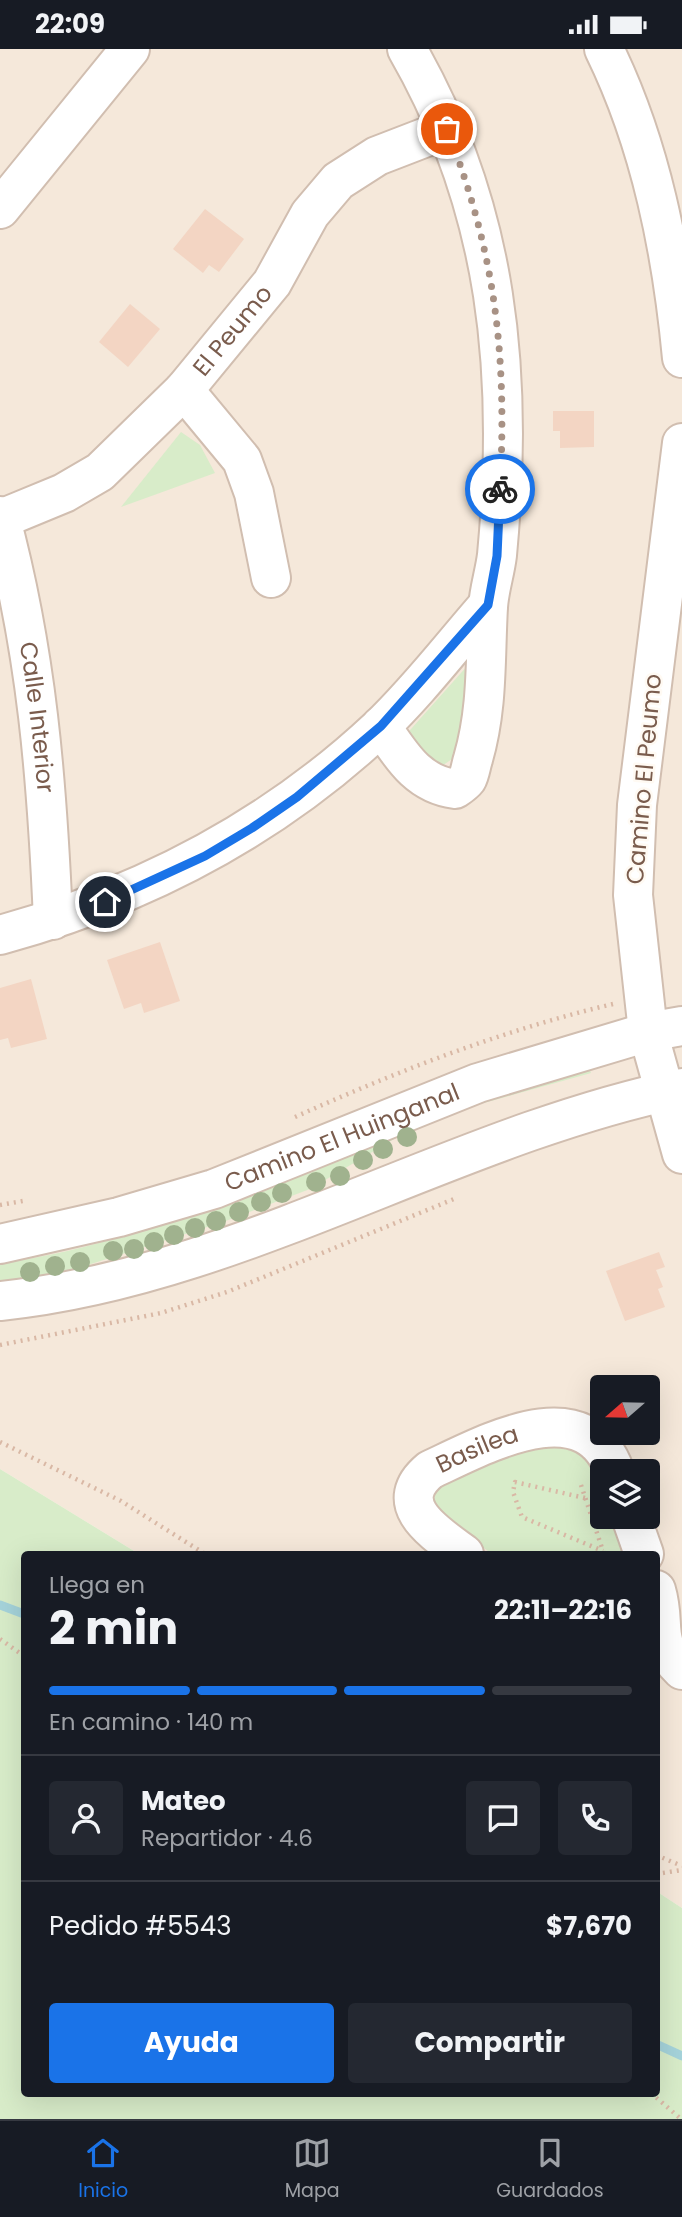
<!DOCTYPE html>
<html lang="es">
<meta charset="utf-8">
<style>
:root{--surface:#171b24;--page:#242831;--text:#f1f3f6;--muted:#9ea1a6;--line:#363941;--accent:#1a73e8}
body{margin:0;font-family:Poppins,sans-serif;background:var(--page);color:var(--text);height:100vh;display:flex;flex-direction:column;font-size:26px;white-space:nowrap}
*{box-sizing:border-box;margin:0}
p{font-size:23px;color:var(--muted)}
.icon{flex:none;width:38px;height:38px;fill:none;stroke:currentColor;stroke-width:2;stroke-linecap:round;stroke-linejoin:round}
.map{position:relative;flex:1;overflow:hidden}
.side{position:absolute;left:21px;top:1502px;width:639px;height:546px;display:flex;flex-direction:column;background:var(--surface);border-radius:7px;box-shadow:0 7px 28px #0002}
.side>*{flex:none}
.needle{width:46px;rotate:250deg}
.controls{position:absolute;left:590px;top:1326px;display:grid;gap:14px}
.controls a{display:grid;place-items:center;width:70px;height:70px;border-radius:7px;background:var(--surface);box-shadow:0 7px 28px #0002;font-size:35px}
.pin{position:absolute;display:grid;place-items:center;width:60px;height:60px;color:#fff;margin:-30px;border:4px solid #fff;border-radius:50%;box-shadow:0 2px 7px #0007}
.courier{position:absolute;display:grid;place-items:center;width:70px;height:70px;margin:-35px;border:5px solid #1a73e8;border-radius:50%;background:#fff;color:#222;box-shadow:0 2px 9px #0007}
.headline em{font-style:normal;font-weight:700}
.headline div{display:flex;flex-direction:column-reverse}
.headline{display:flex;align-items:center;justify-content:space-between;height:119px;padding:0 28px}
h1{font-size:46px;font-weight:700;line-height:52px}
.bar{display:grid;grid-template-columns:repeat(4,1fr);gap:10px 7px;align-content:center;height:84px;padding:0 28px}
.bar i{height:9px;border-radius:5px;background:var(--line)}
.bar .on{background:var(--accent)}
.bar p{grid-column:span 4}
.line{display:flex;align-items:center;gap:18px;padding:0 28px;border-top:2px solid var(--line)}
.line div{flex:1}
.round{display:grid;place-items:center;flex:none;width:74px;height:74px;border-radius:7px;background:var(--page)}
.primary-button{display:flex;gap:14px;margin-top:auto;padding:14px 28px}
.primary-button a{flex:1;height:80px;border-radius:7px;background:var(--accent);color:#fff;font-size:28px;font-weight:700;line-height:80px;text-align:center}
.primary-button a+a{background:var(--page);color:var(--text)}
.status{display:flex;justify-content:space-between;align-items:center;height:49px;padding:0 35px;background:var(--surface);direction:ltr}
.status svg{height:19px;fill:currentColor}
.dock{display:flex;justify-content:space-around;align-items:center;height:98px;border-top:2px solid var(--line);background:var(--surface);font-size:19px;color:var(--muted)}
.dock a{display:grid;justify-items:center;gap:4px}
.dock .on{color:var(--accent)}
.map>svg:first-child{display:block}
.residential{fill:#f5e8da;fill-rule:evenodd}
.green{fill:#d8ecc9}
.lines{fill:none;stroke-linecap:round;stroke-linejoin:round}
.stream{stroke:#a5d3da;stroke-width:9}
.building{fill:#f3d5c3}
.minor-casing{stroke:#d1beb0;stroke-width:42}
.path{stroke:#d9b8a5;stroke-width:4.5;stroke-dasharray:2 5;stroke-linecap:butt}
.minor{stroke:#fff;stroke-width:38}
.tree{fill:#a0b28e}
.done{stroke:#a89285;stroke-width:7;stroke-dasharray:0 12.6}
.route{stroke:#1a73e8;stroke-width:9}
.labels{text-anchor:middle;stroke-width:5;stroke-linejoin:round;paint-order:stroke}
.street-label{font-size:24px;fill:#7a5c4d;stroke:#fffaf3}
</style>
<div class="status"><b>22:09</b><svg viewBox="0 0 49 12"><path d="M0 12V9h3v3zM5 12V6h3v6zM10 12V3h3v9zM15 12V0h3v12zM26 1h20v11H26zM47 4h2v5h-2z"/></svg></div>
<div class="map">
<svg width="682" height="2070" viewBox="0 0 682 2070">
<rect width="100%" height="100%" fill="#fdf6ec"/>
<path class="residential" d="M0,0H682V1859L656,1842V1505H139L0,1420ZM602,1339H648V1384H602ZM602,1423H648V1468H602Z"/>
<g class="green">
<path d="M181,383L200,396L215,424L121,458Z"/>
<path d="M477,606L459,695L452,710L439,719L403,689Z"/>
<path d="M588,1017L591,1024L466,1059L401,1086L310,1140L223,1173L69,1222L0,1234V1214C143,1196 269,1129 402,1079C463,1056 526,1038 588,1017Z"/>
<path d="M567,1389L602,1423V1468H621L632,1505H492L434,1462C424,1414 533,1399 567,1389Z"/>
<path d="M0,1420L139,1505H24V2044H656V1842L682,1859V2070H0Z"/>
</g>
<g class="lines">
<g class="stream">
<path d="M0,1556L24,1565"/>
<path d="M656,1995L682,2007"/>
</g>
</g>
<g class="building">
<path d="M205,160L244,190L219,223L209,216L203,224L173,200Z"/>
<path d="M130,255L160,280L128,318L99,293Z"/>
<path d="M553,362H594V398L560,399V382H553Z"/>
<path d="M160,893L180,952L144,964L141,954L124,960L107,911Z"/>
<path d="M31,930L47,990L11,999L8,989L0,991V939Z"/>
<path d="M659,1203L665,1218L656,1221L663,1238L658,1240L665,1258L625,1272L606,1222Z"/>
</g>
<g class="lines">
<defs>
<g id="minor">
<path d="M604,0C651,96 672,203 682,309"/>
<path d="M0,160L130,0"/>
<path d="M184,341L242,411L254,444L271,529"/>
<path d="M682,394L637,756L633,846L648,983L682,1105"/>
<path id="s1" d="M0,467C37,604 47,731 53,871"/>
<path id="s2" d="M1,470L64,444L100,423L184,341L272,234L310,165L338,132L377,107L447,80"/>
<path d="M381,677C401,706 417,735 455,740C458,738 464,734 467,730C470,725 471,716 473,710C488,659 485,610 488,558C489,541 495,523 497,506C514,325 499,160 407,0"/>
<path d="M0,886C143,847 270,781 379,679C418,642 452,597 488,556"/>
<path id="s3" d="M0,1195L119,1168L214,1140L478,1034L648,983L682,977"/>
<path d="M0,1252C237,1228 450,1087 682,1039"/>
<path d="M631,1468L644,1505"/>
<path id="s4" d="M464,1505C437,1485 388,1456 430,1421C486,1395 585,1339 615,1423"/>
<path d="M656,1541C667,1578 651,1591 682,1621"/>
</g>
</defs>
<use href="#minor" class="minor-casing"/>
<g class="path">
<path d="M295,1068C398,1022 503,981 613,955"/>
<path d="M0,1156L23,1152"/>
<path d="M0,1296L161,1264L227,1243L454,1150"/>
<path d="M0,1393L121,1452L205,1505"/>
<path d="M581,1436L604,1505"/>
<path d="M585,1449L515,1433L513,1443L522,1468L603,1502"/>
<path d="M0,1590L24,1607"/>
<path d="M656,1806L682,1817"/>
<path d="M656,1825L682,1821"/>
<path d="M651,2044L681,2070"/>
</g>
<use href="#minor" class="minor"/>
</g>
<g class="tree">
<circle cx="407" cy="1088" r="10"/>
<circle cx="383" cy="1100" r="10"/>
<circle cx="363" cy="1111" r="10"/>
<circle cx="340" cy="1127" r="10"/>
<circle cx="316" cy="1133" r="10"/>
<circle cx="282" cy="1144" r="10"/>
<circle cx="261" cy="1153" r="10"/>
<circle cx="239" cy="1163" r="10"/>
<circle cx="216" cy="1172" r="10"/>
<circle cx="195" cy="1179" r="10"/>
<circle cx="174" cy="1186" r="10"/>
<circle cx="154" cy="1193" r="10"/>
<circle cx="134" cy="1200" r="10"/>
<circle cx="113" cy="1202" r="10"/>
<circle cx="80" cy="1213" r="10"/>
<circle cx="55" cy="1217" r="10"/>
<circle cx="30" cy="1223" r="10"/>
</g>
<g class="lines">
<path class="done" d="M447,80C496,206 507,306 500,440"/>
<path class="route" d="M105,853L205,807L252,779L297,748L381,677L488,556L497,507L500,440"/>
</g>
<g class="labels">
<g class="street-label">
<text dy="8" stroke="none"><textPath href="#s2" startOffset="304">El Peumo</textPath></text>
<text dy="8" stroke="none"><textPath href="#s1" startOffset="205">Calle Interior</textPath></text>
<text transform="translate(644 730) rotate(-85)" y="8">Camino El Peumo</text>
<text dy="8" stroke="none"><textPath href="#s3" startOffset="359">Camino El Huinganal</textPath></text>
<text dy="8" stroke="none"><textPath href="#s4" startOffset="163">Basilea</textPath></text>
</g>
</g>
</svg>
<div class="controls">
<a><svg class="needle" viewBox="-14 -14 28 28"><path d="M0-13l5 13h-10z" fill="#e53935"/><path d="M0 13l5-13h-10z" fill="#9ea1a6"/></svg></a>
<a><svg class="icon" aria-label="layers" viewBox="0 0 24 24"><path d="M12 4l9 5-9 5-9-5zM3 14l9 5 9-5"/></svg></a>
</div>
<div class="pin" style="left:447px;top:80px;background:#ea580c"><svg class="icon" aria-label="bag" viewBox="0 0 24 24"><path d="M5 8h14l-1 12H6zM9 8a3 3 0 0 1 6 0"/></svg></div>
<div class="pin" style="left:105px;top:853px;background:#1f2937"><svg class="icon" aria-label="home" viewBox="0 0 24 24"><path d="M3 11l9-7 9 7M6 9v11h12V9"/></svg></div>
<div class="courier" style="left:500px;top:440px"><svg class="icon" aria-label="bike" viewBox="0 0 24 24"><circle cx="6" cy="16" r="4"/><circle cx="18" cy="16" r="4"/><path d="M6 16l4-8h5l3 8M10 8l3 8H6M13 5h3"/></svg></div>
<section class="side">
<div class="headline"><div><h1>2 min</h1><p>Llega en</p></div><em>22:11–22:16</em></div>
<div class="bar"><i class="on"></i><i class="on"></i><i class="on"></i><i></i><p>En camino · 140 m</p></div>
<div class="line" style="height:126px"><a class="round"><svg class="icon" aria-label="person" viewBox="0 0 24 24"><circle cx="12" cy="8" r="4"/><path d="M4 21q1-7 8-7t8 7"/></svg></a><div><b>Mateo</b><p>Repartidor · 4.6</p></div><a class="round"><svg class="icon" aria-label="chat" viewBox="0 0 24 24"><path d="M4 5h16v11H9l-5 4z"/></svg></a><a class="round"><svg class="icon" aria-label="phone" viewBox="0 0 24 24"><path d="M5 4h4l2 5-3 2q2 4 5 5l2-3 5 2v4C11 20 4 13 5 4z"/></svg></a></div>
<div class="line" style="height:91px"><div>Pedido #5543</div><b>$7,670</b></div>
<div class="primary-button"><a>Ayuda</a><a>Compartir</a></div>
</section>
</div>
<nav class="dock">
<a class="on"><svg class="icon" aria-label="home" viewBox="0 0 24 24"><path d="M3 11l9-7 9 7M6 9v11h12V9"/></svg>Inicio</a>
<a><svg class="icon" aria-label="map" viewBox="0 0 24 24"><path d="M3 6l6-2 6 2 6-2v14l-6 2-6-2-6 2zM9 4v14M15 6v14"/></svg>Mapa</a>
<a><svg class="icon" aria-label="saved" viewBox="0 0 24 24"><path d="M7 4h10v16l-5-4-5 4z"/></svg>Guardados</a>
</nav>
